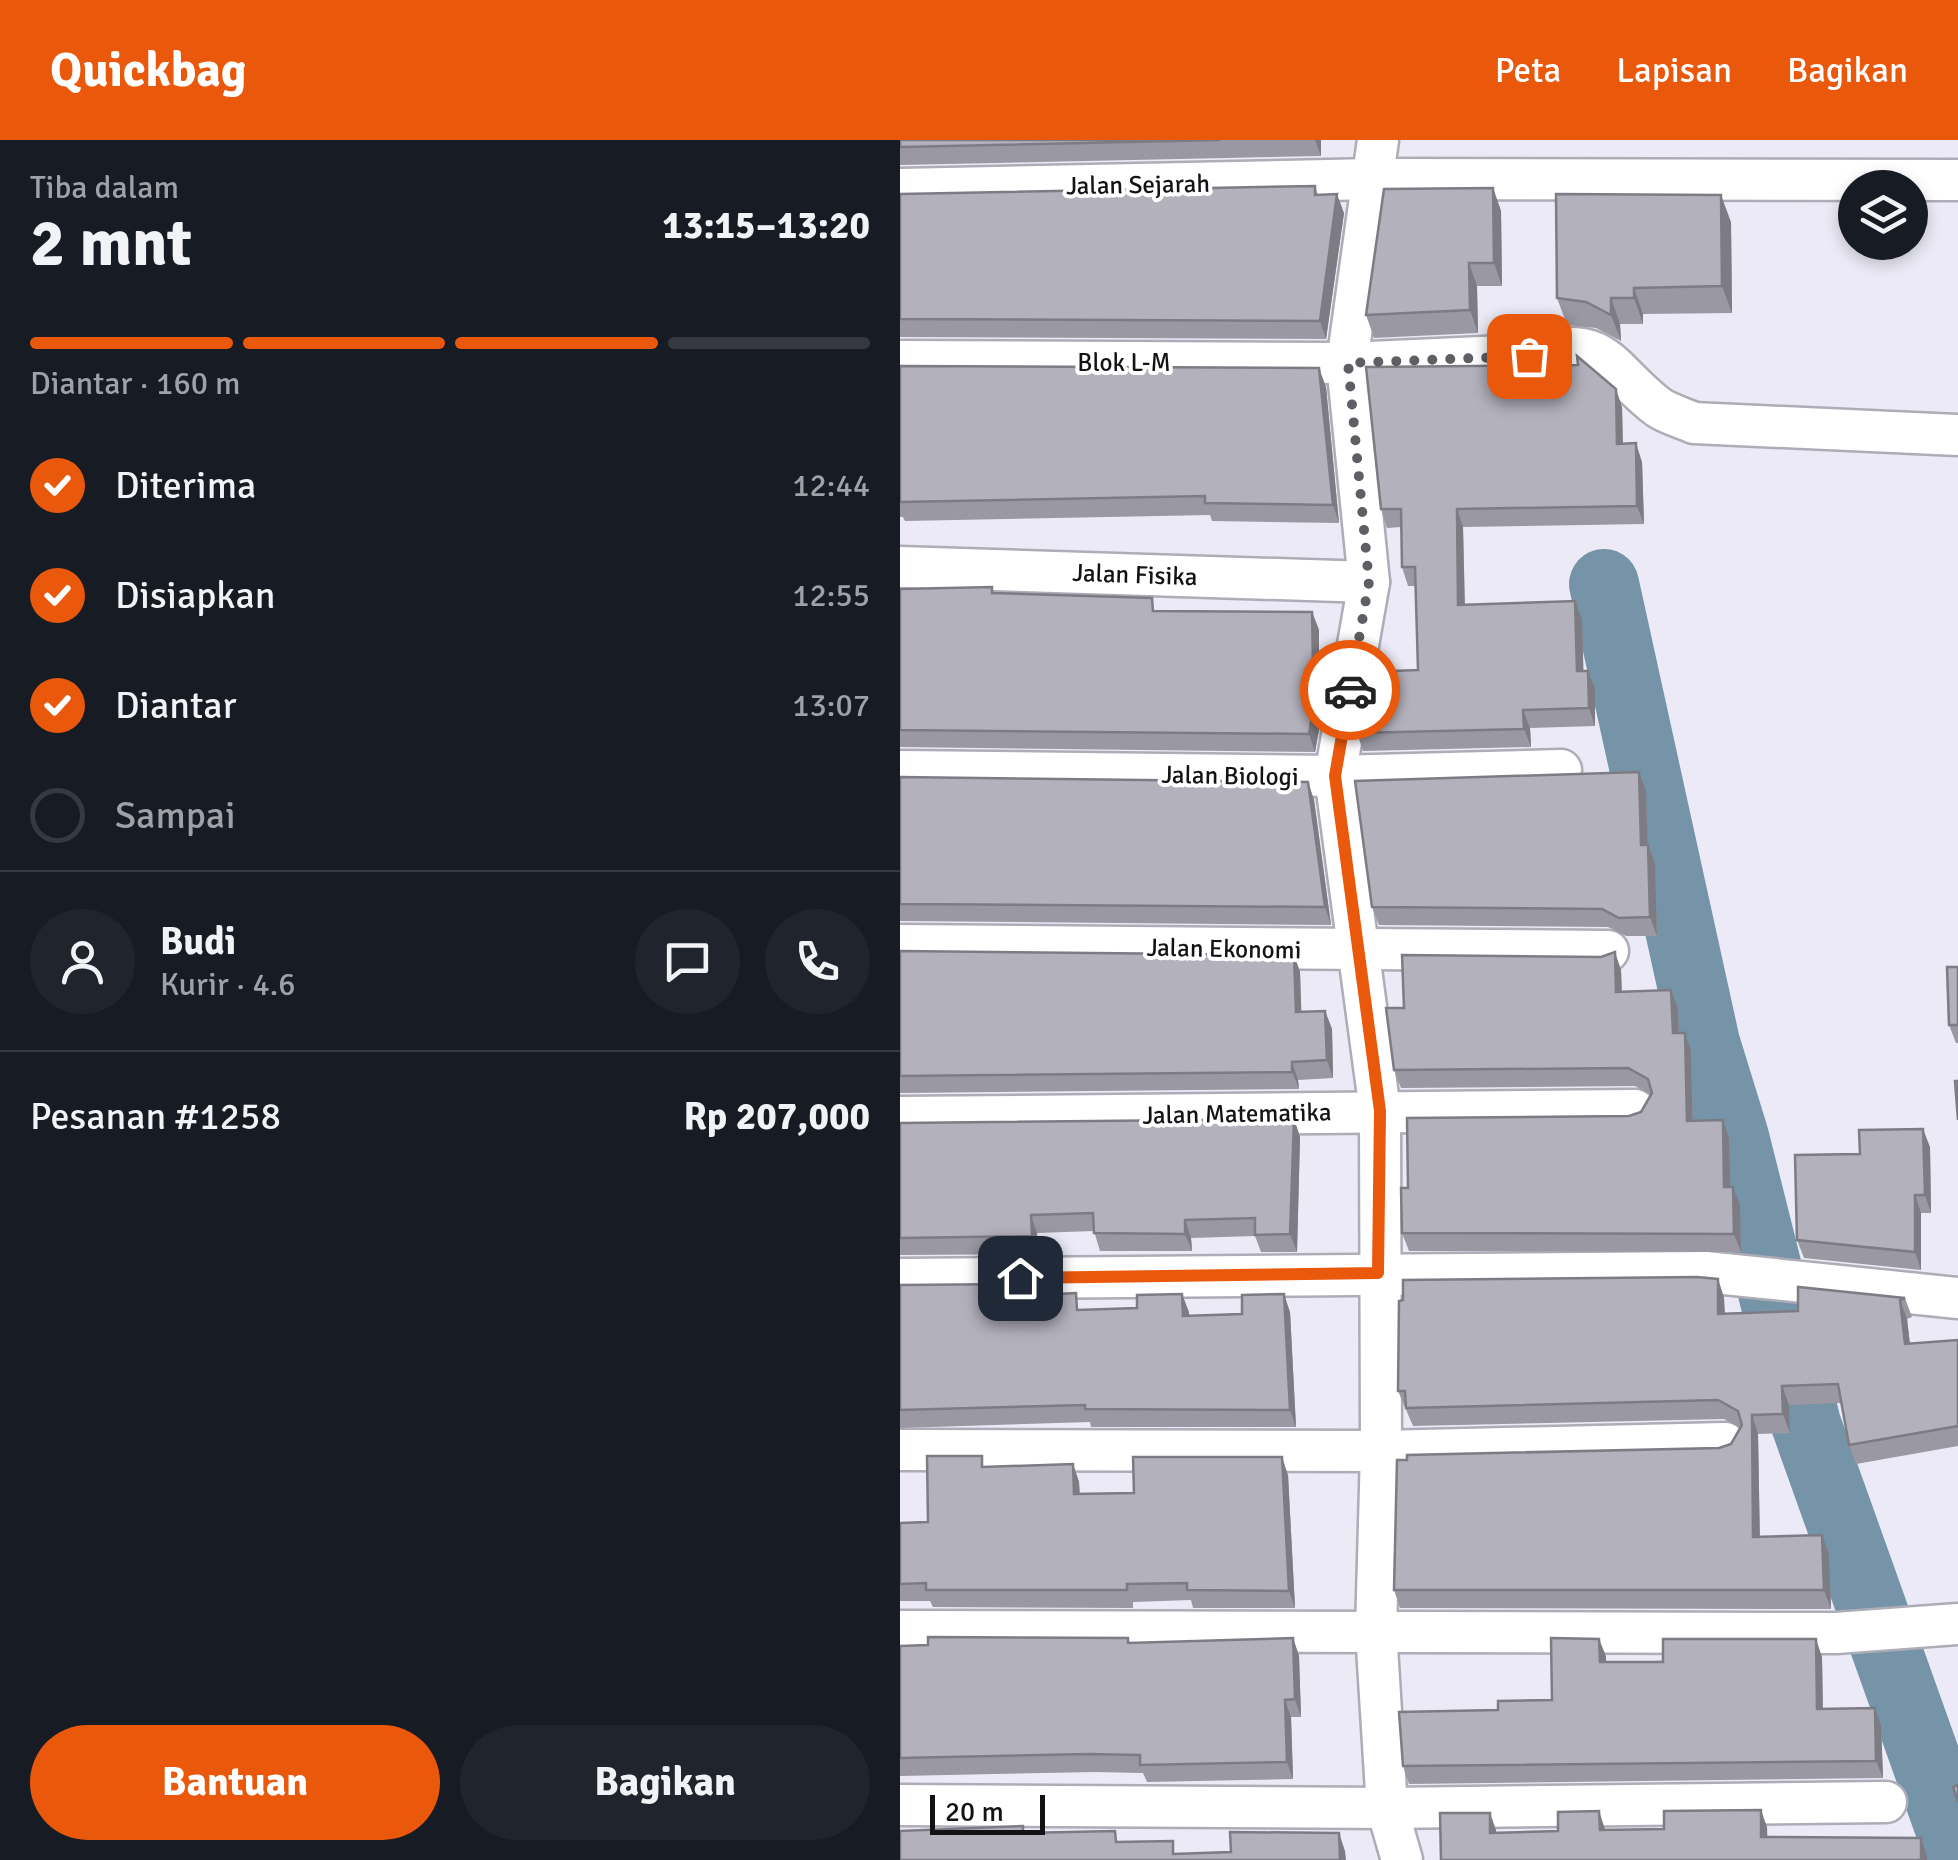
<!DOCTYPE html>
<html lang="id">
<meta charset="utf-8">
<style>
:root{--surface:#171b24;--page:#20242c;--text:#f1f3f6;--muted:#9ea1a6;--line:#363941;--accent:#ea580c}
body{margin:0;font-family:Signika,sans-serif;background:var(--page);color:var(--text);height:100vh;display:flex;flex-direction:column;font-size:38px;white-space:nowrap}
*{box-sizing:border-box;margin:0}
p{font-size:32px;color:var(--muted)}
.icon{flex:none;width:55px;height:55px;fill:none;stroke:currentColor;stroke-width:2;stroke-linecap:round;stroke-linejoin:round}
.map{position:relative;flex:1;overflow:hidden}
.side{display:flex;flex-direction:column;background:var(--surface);width:900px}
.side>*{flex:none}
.controls{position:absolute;left:938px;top:30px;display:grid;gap:20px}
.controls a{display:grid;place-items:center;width:90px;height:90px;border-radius:50%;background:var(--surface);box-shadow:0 5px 15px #0003;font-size:50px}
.scale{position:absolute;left:30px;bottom:25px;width:115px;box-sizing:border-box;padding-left:10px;border:5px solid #131316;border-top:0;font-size:28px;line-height:35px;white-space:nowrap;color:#131316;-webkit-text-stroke:8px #fff;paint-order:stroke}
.pin{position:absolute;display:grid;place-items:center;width:85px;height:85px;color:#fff;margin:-42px;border-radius:20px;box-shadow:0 5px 15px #0006}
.courier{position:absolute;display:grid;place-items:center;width:100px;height:100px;margin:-50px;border:8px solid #ea580c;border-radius:50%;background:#fff;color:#222;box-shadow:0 2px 12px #0007}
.headline em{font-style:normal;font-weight:800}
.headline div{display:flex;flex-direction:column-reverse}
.headline{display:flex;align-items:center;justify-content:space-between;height:170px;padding:0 30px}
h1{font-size:65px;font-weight:800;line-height:75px}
.bar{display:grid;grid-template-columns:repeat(4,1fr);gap:15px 10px;align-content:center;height:120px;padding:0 30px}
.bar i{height:12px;border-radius:8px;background:var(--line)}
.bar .on{background:var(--accent)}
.bar p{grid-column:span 4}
.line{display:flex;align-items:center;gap:25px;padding:0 30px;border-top:2px solid var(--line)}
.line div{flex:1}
.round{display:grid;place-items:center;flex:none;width:105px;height:105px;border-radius:52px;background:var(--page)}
ol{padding:0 30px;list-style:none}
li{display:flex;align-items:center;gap:30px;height:110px}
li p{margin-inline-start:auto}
li .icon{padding:10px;border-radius:50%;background:var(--accent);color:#fff;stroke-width:4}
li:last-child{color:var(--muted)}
li i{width:55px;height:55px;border:5px solid var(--line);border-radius:50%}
.cta{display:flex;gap:20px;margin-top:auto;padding:20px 30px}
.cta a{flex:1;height:115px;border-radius:60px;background:var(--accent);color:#fff;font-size:40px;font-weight:800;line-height:115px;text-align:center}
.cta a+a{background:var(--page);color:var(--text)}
header{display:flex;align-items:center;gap:60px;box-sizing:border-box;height:140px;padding:0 50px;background:var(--accent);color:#fff}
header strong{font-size:48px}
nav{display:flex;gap:55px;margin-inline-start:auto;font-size:35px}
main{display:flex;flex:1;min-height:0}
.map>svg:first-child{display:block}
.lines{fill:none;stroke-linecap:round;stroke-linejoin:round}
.river{stroke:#7594a8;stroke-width:70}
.minor-casing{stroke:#adacb7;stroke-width:45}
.minor{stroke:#fff;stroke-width:40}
.wall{fill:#9a98a2}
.shaded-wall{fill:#7d7c84}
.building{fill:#b3b1bc;stroke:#7d7c84;stroke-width:2.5}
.done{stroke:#5f5e64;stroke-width:10;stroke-dasharray:0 18}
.route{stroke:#ea580c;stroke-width:12}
.labels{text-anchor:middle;stroke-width:8;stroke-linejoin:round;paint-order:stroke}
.street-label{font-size:25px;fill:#131316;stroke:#fff}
</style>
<header>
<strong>Quickbag</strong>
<nav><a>Peta</a><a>Lapisan</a><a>Bagikan</a></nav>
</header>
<main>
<section class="side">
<div class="headline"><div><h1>2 mnt</h1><p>Tiba dalam</p></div><em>13:15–13:20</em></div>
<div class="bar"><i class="on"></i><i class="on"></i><i class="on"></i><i></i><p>Diantar · 160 m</p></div>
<ol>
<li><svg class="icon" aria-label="check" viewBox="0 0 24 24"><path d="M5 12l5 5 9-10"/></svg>Diterima<p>12:44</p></li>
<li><svg class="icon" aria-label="check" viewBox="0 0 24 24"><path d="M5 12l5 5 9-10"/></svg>Disiapkan<p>12:55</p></li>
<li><svg class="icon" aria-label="check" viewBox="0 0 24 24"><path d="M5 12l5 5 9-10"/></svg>Diantar<p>13:07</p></li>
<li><i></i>Sampai</li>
</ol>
<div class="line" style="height:180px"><a class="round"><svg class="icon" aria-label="person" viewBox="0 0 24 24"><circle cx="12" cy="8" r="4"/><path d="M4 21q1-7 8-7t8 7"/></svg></a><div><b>Budi</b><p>Kurir · 4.6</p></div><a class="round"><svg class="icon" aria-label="chat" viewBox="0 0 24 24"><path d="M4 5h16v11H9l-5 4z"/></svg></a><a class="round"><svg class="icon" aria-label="phone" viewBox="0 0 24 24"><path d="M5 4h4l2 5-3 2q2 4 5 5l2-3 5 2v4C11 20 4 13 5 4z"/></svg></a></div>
<div class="line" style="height:130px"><div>Pesanan #1258</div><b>Rp 207,000</b></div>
<div class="cta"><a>Bantuan</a><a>Bagikan</a></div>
</section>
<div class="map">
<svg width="1058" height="1720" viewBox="0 0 1058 1720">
<rect width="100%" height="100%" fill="#ebeaf6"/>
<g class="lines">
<path class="river" d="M704,444L805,903L834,997L906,1284L1058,1710"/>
<defs>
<g id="minor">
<path d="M478,0L447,223L469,442L435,636L480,971L481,1311L476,1491L487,1668L502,1720"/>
<path d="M0,49L475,39L1058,40"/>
<path d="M0,221L447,223L629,215C707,192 707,228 758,267C768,274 783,278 794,283L1058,295"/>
<path d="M0,427L469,442"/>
<path d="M0,631L435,636L661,630"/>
<path d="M0,805L708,811"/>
<path d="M0,977L735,970"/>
<path d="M0,1139L805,1132L1058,1158"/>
<path d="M0,1310L481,1311L825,1303"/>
<path d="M0,1491L936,1493L1058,1484"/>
<path d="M0,1665L487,1668L986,1662"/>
</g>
</defs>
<use href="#minor" class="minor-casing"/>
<use href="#minor" class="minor"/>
</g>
<g class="wall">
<path d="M0,0H421V16L0,25Z"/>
<path d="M415,46L418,55L444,73L426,199L0,197V54Z"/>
<path d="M593,48L601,71L602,146H577L578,193L474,198L466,175Z"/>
<path d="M831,82L832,173L743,174V184H720L721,201L696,188L667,185L657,158Z"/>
<path d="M0,226L426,247L439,383L312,381L310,375L5,381L3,377H0Z"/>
<path d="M722,267L723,303L742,322L744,384L563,387L565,465L675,461L682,479L683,531L695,549V586L630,588L631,607L463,611L457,593L518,530L515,446H508L502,427L501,387L487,388L481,369Z"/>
<path d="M92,447L94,453L257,471L412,472L419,490V527L427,545L415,612L0,607V449Z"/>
<path d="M739,632L746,650L747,705L755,723L757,796H726L708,787L479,785L472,767Z"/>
<path d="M0,637L408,642L414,660L431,785L0,781Z"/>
<path d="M0,811L394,815L400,832L401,872L425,871L432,889L433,938L398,940L399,949L0,953Z"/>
<path d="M1058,827V903H1056L1049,885Z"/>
<path d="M721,830L722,851L771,850L778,868L779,893L791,911L793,981L829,998L830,1047L840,1065L841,1112L509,1111L502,1093L508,1048L741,972L751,955L735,946L501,948L494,930L504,868Z"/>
<path d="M394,979L400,997L397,1112H361L355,1096L291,1098L292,1111H200L194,1091L137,1093L138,1114L0,1115V983Z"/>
<path d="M1030,1007L1031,1073H1021V1130L904,1118L897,1100L960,1014Z"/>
<path d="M818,1139L824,1158L825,1173L898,1171L1005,1158L1012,1177L1007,1179L1010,1204L1058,1200V1306L956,1324L949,1305L941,1263L889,1265L890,1293L858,1294L860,1397L929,1414L931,1469L500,1468L494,1450L831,1304L840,1288L824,1279L513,1286L498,1251Z"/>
<path d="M0,1145L138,1155L182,1170L237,1168L282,1154L289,1176L390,1172L396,1287H191L190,1282L0,1288Z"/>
<path d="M173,1324L179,1342L180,1354L234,1353L388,1335L395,1468H293L291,1460L233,1462V1468L33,1467L30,1461H0V1383L28,1382L85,1327Z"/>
<path d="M228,1498L230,1503L393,1498L399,1516L401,1577H391L393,1639L247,1642L243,1633L195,1632L0,1636V1506Z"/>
<path d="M706,1516V1522L922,1517L923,1569L981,1585L983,1638L509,1644L503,1626L598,1570L652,1560Z"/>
</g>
<g class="shaded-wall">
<path d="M415,0H421V16Z"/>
<path d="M593,48L601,71L602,146L594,123Z"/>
<path d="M437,54L444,73L426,199L420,181Z"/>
<path d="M821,55L831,82L832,173L822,146Z"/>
<path d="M569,123L577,146L578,193L570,170Z"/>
<path d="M734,148L743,174V184L734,158Z"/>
<path d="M711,158L720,184L721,201L711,175Z"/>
<path d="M419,228L426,247L439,383L433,365Z"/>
<path d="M716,249L722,267L723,322L717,304Z"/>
<path d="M736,303L742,322L744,384L737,366Z"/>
<path d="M557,369L563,387L565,484L558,465Z"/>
<path d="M675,461L682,479L684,550L677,531Z"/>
<path d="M412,472L419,490V534L420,528L427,545L415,612L409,594L413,525Z"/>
<path d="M688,531L695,549V586L689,568Z"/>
<path d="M623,570L630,588L631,607L624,589Z"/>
<path d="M739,632L746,650L748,724L741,705Z"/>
<path d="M408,642L414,660L431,785L425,767Z"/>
<path d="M748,705L755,723L757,796L750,777Z"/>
<path d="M715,812L721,830L722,870L716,852Z"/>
<path d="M394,815L400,832L402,890L396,872Z"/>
<path d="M771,850L778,868L779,911L773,893Z"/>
<path d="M425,871L432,889L433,938L427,920Z"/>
<path d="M785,893L791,911L793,999L787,981Z"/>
<path d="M392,922L398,940L399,949L392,932Z"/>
<path d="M394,979L400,997L397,1112L390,1094Z"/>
<path d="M823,980L829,998L831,1065L824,1047Z"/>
<path d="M1023,989L1030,1007L1031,1073L1025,1055Z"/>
<path d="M833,1047L840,1065L841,1112L834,1094Z"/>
<path d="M1015,1055L1021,1073V1130L1015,1112Z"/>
<path d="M131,1075L137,1093L138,1114L132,1096Z"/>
<path d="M285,1080L291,1098L292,1111L285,1094Z"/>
<path d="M818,1139L824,1158L825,1192L818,1174Z"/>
<path d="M282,1154L289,1172V1194L283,1176Z"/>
<path d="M384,1154L390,1172L396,1287L390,1270Z"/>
<path d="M1000,1160L1007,1179L1012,1223L1005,1204Z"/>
<path d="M882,1246L889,1265L890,1293L883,1274Z"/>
<path d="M852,1275L858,1294L860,1416L853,1397Z"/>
<path d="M382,1317L388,1335L395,1468L389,1451Z"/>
<path d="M173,1324L179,1342L180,1372L174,1354Z"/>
<path d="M922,1395L929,1414L931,1469L924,1450Z"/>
<path d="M393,1498L399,1516L401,1577L395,1559Z"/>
<path d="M699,1499L706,1516V1540L700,1522Z"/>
<path d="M916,1499L922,1517L923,1587L917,1569Z"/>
<path d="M385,1560L391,1577L393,1639L387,1622Z"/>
<path d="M975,1568L981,1585L983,1638L976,1621Z"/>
<path d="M861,1670L867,1687L868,1715L861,1697Z"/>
<path d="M699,1671L705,1689L706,1708L700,1690Z"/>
<path d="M590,1673L596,1690L597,1711L590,1693Z"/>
<path d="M439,1693L445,1711L446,1720H440Z"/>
<path d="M1021,1698L1027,1716V1720H1021Z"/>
</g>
<g class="building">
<path d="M0,0H320L0,7Z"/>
<path d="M415,46V55L437,54L420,181L0,179V54Z"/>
<path d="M593,48L594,123H569L570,170L466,175L484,49Z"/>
<path d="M656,54L821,55L822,146L734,148V158H711V175L686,162L657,158Z"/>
<path d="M677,216L716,249L717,304L736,303L737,366L557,369L558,465L675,461L677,531H688L689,568L623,570L624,589L457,593L468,532L518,530L515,427H502L501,369H481L466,227L678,225Z"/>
<path d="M0,226L419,228L433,365L305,363V356L0,362Z"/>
<path d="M92,447V453L252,458L253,471L412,472L413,525L420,528L409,594L0,590V449Z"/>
<path d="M739,632L741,705H748L750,777L719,778L702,769L472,767L455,641Z"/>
<path d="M0,637L408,642L425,767L0,764Z"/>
<path d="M0,811L394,815L396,872L425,871L427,920L392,922V932L0,936Z"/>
<path d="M715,812L716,852L771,850L773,893H785L787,981L823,980L824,1047H833L834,1094L502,1093L501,1048H508L507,978L729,976L741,972L752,953L748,939L728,928L494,930L486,868H504L502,815L701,817Z"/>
<path d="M1047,827H1058V885H1049Z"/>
<path d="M1055,941H1058V980Z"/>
<path d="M394,979L390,1094L355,1095V1078L285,1080V1094L194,1093L193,1073L131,1075L132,1096L0,1098V983Z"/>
<path d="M1023,989L1025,1055H1015V1112L897,1100L895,1015L960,1014L959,990Z"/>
<path d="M797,1137L818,1139V1174L898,1171V1147L1005,1158L1000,1160L1005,1204L1058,1200V1286L949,1305L938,1244L882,1246L883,1274L852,1275L853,1397L922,1395L924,1450H494L497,1320H507V1315L819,1308L831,1304L842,1285L838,1271L818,1260L506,1268L505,1251H498L499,1161L503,1160V1140Z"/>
<path d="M134,1144V1155L176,1153L177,1170L237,1168V1155L282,1154L283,1176L342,1174V1155L384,1154L390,1270L185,1269V1265L0,1270V1145Z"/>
<path d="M27,1316H82V1327L173,1324L174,1354L234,1353L233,1317H382L389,1451L287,1450V1443L227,1444V1450H26V1443L0,1444V1383L28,1382Z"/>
<path d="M28,1497L228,1498V1503L393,1498L395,1559L385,1560L387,1622L240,1625V1615L188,1614L0,1618V1506L28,1505Z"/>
<path d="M651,1498L699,1499L700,1522H763V1499H916L917,1569L975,1568L976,1621L503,1626L499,1572L598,1570V1561L652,1560Z"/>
<path d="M1058,1645V1662L1053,1647Z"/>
<path d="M861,1670V1697L1021,1698V1720H541L540,1673H590V1693L658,1691V1672L699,1671L700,1690L764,1689V1671Z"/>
<path d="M123,1686V1693L215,1691L216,1702L273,1701V1714L331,1712L330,1692L439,1693L440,1720H0V1691Z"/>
</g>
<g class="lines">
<path class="done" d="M450,550L469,442L448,223L629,216"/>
<path class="route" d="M120,1138L478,1133L480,971L435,636L450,550"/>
</g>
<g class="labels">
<g class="street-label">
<text transform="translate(238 44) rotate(-1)" y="9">Jalan Sejarah</text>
<text x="224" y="231">Blok L-M</text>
<text transform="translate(235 434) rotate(2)" y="9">Jalan Fisika</text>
<text transform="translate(330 635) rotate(1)" y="9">Jalan Biologi</text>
<text transform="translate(324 808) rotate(1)" y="9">Jalan Ekonomi</text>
<text transform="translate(337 973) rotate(-1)" y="9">Jalan Matematika</text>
</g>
</g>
</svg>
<div class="controls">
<a><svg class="icon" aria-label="layers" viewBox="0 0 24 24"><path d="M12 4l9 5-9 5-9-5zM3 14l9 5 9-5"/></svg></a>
</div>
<div class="scale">20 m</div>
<div class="pin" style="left:629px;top:216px;background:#ea580c"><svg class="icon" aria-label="bag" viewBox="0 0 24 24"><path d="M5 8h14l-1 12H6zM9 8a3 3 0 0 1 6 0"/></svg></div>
<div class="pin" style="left:120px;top:1138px;background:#1f2937"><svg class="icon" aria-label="home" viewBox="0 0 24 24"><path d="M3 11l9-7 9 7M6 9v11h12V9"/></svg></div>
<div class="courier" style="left:450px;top:550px"><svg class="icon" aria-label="car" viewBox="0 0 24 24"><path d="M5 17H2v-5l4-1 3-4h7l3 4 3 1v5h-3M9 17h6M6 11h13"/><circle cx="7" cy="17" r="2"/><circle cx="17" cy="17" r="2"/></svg></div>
</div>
</main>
